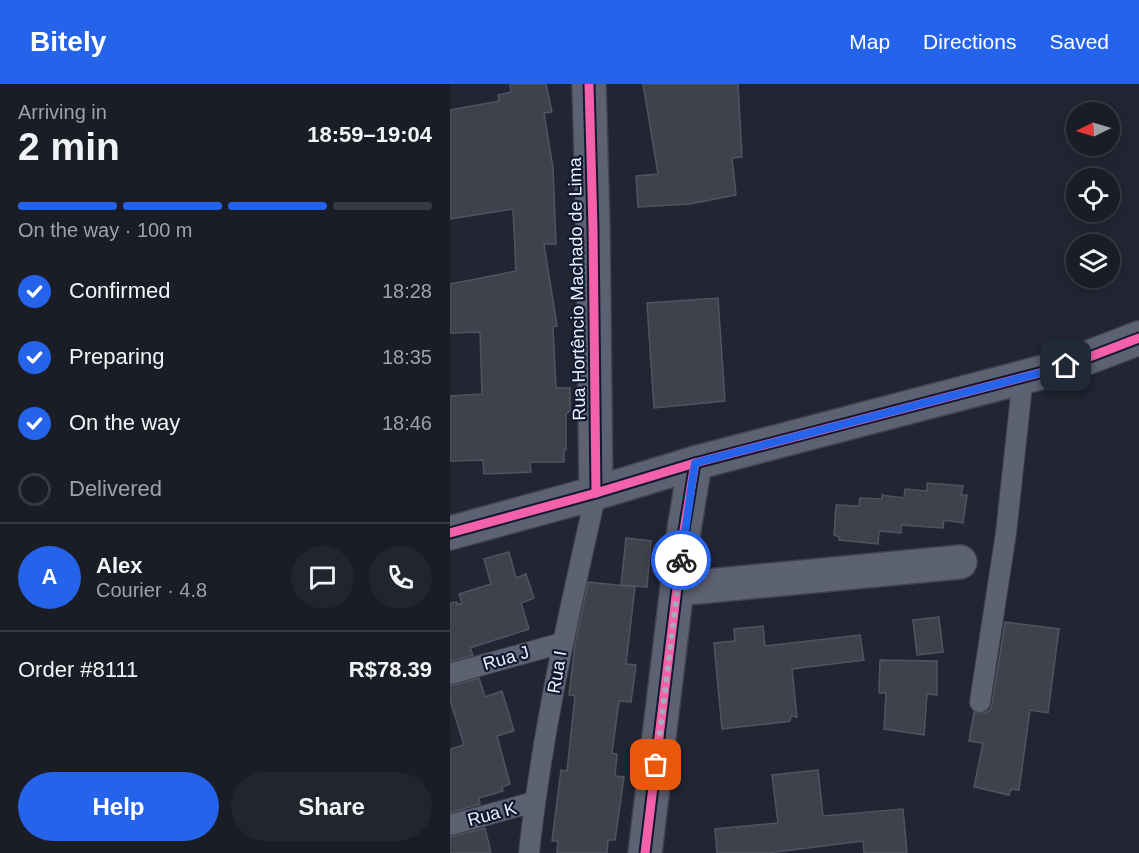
<!DOCTYPE html>
<meta charset="utf-8">
<style>
:root{--surface:#1a1c26;--page:#23252e;--text:#f1f3f6;--muted:#9fa1a7;--line:#383a43;--accent:#2563eb}
body{margin:0;font-family:Arial,sans-serif;background:var(--page);color:var(--text);height:100vh;display:flex;flex-direction:column;font-size:22px;white-space:nowrap}
*{box-sizing:border-box;margin:0}
p{font-size:20px;color:var(--muted)}
.icon{flex:none;width:33px;height:33px;fill:none;stroke:currentColor;stroke-width:2;stroke-linecap:round;stroke-linejoin:round}
.map{position:relative;flex:1;overflow:hidden}
.details{display:flex;flex-direction:column;background:var(--surface);width:450px}
.details>*{flex:none}
.needle{width:39px;rotate:265deg}
.fabs{position:absolute;left:616px;top:18px;display:grid;gap:12px}
.fabs a{display:grid;place-items:center;width:54px;height:54px;border-radius:50%;background:var(--surface);box-shadow:0 3px 15px #0003,0 0 0 2px var(--line);font-size:30px}
.pin{position:absolute;display:grid;place-items:center;width:51px;height:51px;color:#fff;margin:-26px;border-radius:12px;box-shadow:0 3px 9px #0006}
.courier{position:absolute;display:grid;place-items:center;width:60px;height:60px;margin:-30px;border:4px solid #2563eb;border-radius:50%;background:#fff;color:#222;box-shadow:0 2px 8px #0007}
.headline em{font-style:normal;font-weight:600}
.headline div{display:flex;flex-direction:column-reverse}
.headline{display:flex;align-items:center;justify-content:space-between;height:102px;padding:0 18px}
h1{font-size:39px;font-weight:600;line-height:45px}
.bar{display:grid;grid-template-columns:repeat(4,1fr);gap:9px 6px;align-content:center;height:72px;padding:0 18px}
.bar i{height:8px;border-radius:4px;background:var(--line)}
.bar .current{background:var(--accent)}
.bar p{grid-column:span 4}
.line{display:flex;align-items:center;gap:15px;padding:0 18px;border-top:2px solid var(--line)}
.line div{flex:1}
.round{display:grid;place-items:center;flex:none;width:63px;height:63px;border-radius:32px;background:var(--page)}
ol{padding:0 18px;list-style:none}
li{display:flex;align-items:center;gap:18px;height:66px}
li p{margin-inline-start:auto}
li .icon{padding:6px;border-radius:50%;background:var(--accent);color:#fff;stroke-width:4}
li:last-child{color:var(--muted)}
li i{width:33px;height:33px;border:3px solid var(--line);border-radius:50%}
.action{display:flex;gap:12px;margin-top:auto;padding:12px 18px}
.action a{flex:1;height:69px;border-radius:36px;background:var(--accent);color:#fff;font-size:24px;font-weight:600;line-height:69px;text-align:center}
.action a+a{background:var(--page);color:var(--text)}
header{display:flex;align-items:center;gap:36px;box-sizing:border-box;height:84px;padding:0 30px;background:var(--accent);color:#fff}
header strong{font-size:28px}
nav{display:flex;gap:33px;margin-inline-start:auto;font-size:21px}
main{display:flex;flex:1;min-height:0}
.map>svg:first-child{display:block}
.building{fill:#3e424d;stroke:#515460;stroke-width:1.5}
.lines{fill:none;stroke-linecap:round;stroke-linejoin:round}
.service-casing{stroke:#40434d;stroke-width:22}
.minor-casing{stroke:#40434d;stroke-width:36}
.tertiary-casing{stroke:#40434d;stroke-width:36}
.service{stroke:#5d6272;stroke-width:20}
.minor{stroke:#5d6272;stroke-width:33}
.tertiary{stroke:#5d6272;stroke-width:33}
.cycleway-casing{stroke:#121930;stroke-width:13}
.cycleway{stroke:#f560ab;stroke-width:9}
.done{stroke:#a7abb6;stroke-width:6;stroke-dasharray:0 10.8}
.route{stroke:#2563eb;stroke-width:8}
.labels{text-anchor:middle;stroke-width:4.5;stroke-linejoin:round;paint-order:stroke}
.street-label{font-size:18px;fill:#eef2fc;stroke:#121930}
</style>
<header>
<strong>Bitely</strong>
<nav><a>Map</a><a>Directions</a><a>Saved</a></nav>
</header>
<main>
<section class="details">
<div class="headline"><div><h1>2 min</h1><p>Arriving in</p></div><em>18:59–19:04</em></div>
<div class="bar"><i class="current"></i><i class="current"></i><i class="current"></i><i></i><p>On the way · 100 m</p></div>
<ol>
<li><svg class="icon" aria-label="check" viewBox="0 0 24 24"><path d="M5 12l5 5 9-10"/></svg>Confirmed<p>18:28</p></li>
<li><svg class="icon" aria-label="check" viewBox="0 0 24 24"><path d="M5 12l5 5 9-10"/></svg>Preparing<p>18:35</p></li>
<li><svg class="icon" aria-label="check" viewBox="0 0 24 24"><path d="M5 12l5 5 9-10"/></svg>On the way<p>18:46</p></li>
<li><i></i>Delivered</li>
</ol>
<div class="line" style="height:108px"><b class="round" style="background:var(--accent);color:#fff">A</b><div><b>Alex</b><p>Courier · 4.8</p></div><a class="round"><svg class="icon" aria-label="chat" viewBox="0 0 24 24"><path d="M4 5h16v11H9l-5 4z"/></svg></a><a class="round"><svg class="icon" aria-label="phone" viewBox="0 0 24 24"><path d="M5 4h4l2 5-3 2q2 4 5 5l2-3 5 2v4C11 20 4 13 5 4z"/></svg></a></div>
<div class="line" style="height:78px"><div>Order #8111</div><b>R$78.39</b></div>
<div class="action"><a>Help</a><a>Share</a></div>
</section>
<div class="map">
<svg width="689" height="769" viewBox="0 0 689 769">
<rect width="100%" height="100%" fill="#222633"/>
<g class="building">
<path d="M60,0H96L102,28L94,29L103,84L106,160H94L107,242L103,243L106,304H120V327L116,330V366L114,365V378H80L81,388L34,390L33,376L0,377V312L32,310L30,248L0,249V200L66,187L63,125L0,135V26L49,17L48,11L61,8Z"/>
<path d="M193,0H288L292,73L282,74L286,111L240,120L188,123L186,92L208,90Z"/>
<path d="M268,214L275,317L204,324L197,219Z"/>
<path d="M477,399L513,402L511,411H517L513,439L494,436L493,444L451,441V449L429,447L428,460L389,456V453L384,451L386,421L409,422L410,414L432,415V411L454,414L455,405L477,407Z"/>
<path d="M176,454L201,457L197,503L171,501Z"/>
<path d="M59,468L66,494L76,490L84,514L71,519L79,545L20,564L23,571L0,578V519L7,518V521L12,519L9,510L41,500L34,475Z"/>
<path d="M138,498L185,503L176,580L186,581L181,618L169,617L162,669L167,670L165,692L174,693L165,756H158L157,769H107L108,757H102L111,686L117,687L125,612L119,611L125,560Z"/>
<path d="M489,533L493,568L467,571L463,536Z"/>
<path d="M555,538L609,545L598,629L580,626L569,706L561,705L559,711L524,703L533,659L519,657L524,628L535,629L540,626L542,620Z"/>
<path d="M313,542L315,562L410,551L414,576L342,585L347,633L341,632L340,637L335,638L272,645L264,559L285,557L284,545Z"/>
<path d="M430,576L487,577V611L477,610L474,651L434,645L436,609H429Z"/>
<path d="M29,594L35,613L52,607L64,647L47,652L60,700L52,703L53,707L29,714L30,720L0,729V665L14,661L0,616V602Z"/>
<path d="M368,686L373,732L453,725L457,769H414L413,757L318,769H267L265,745L328,739L322,691Z"/>
<path d="M35,744L41,769H0V753Z"/>
</g>
<g class="lines">
<defs>
<g id="service">
<path d="M0,590L112,559"/>
<path d="M530,618L556,449L573,293"/>
<path d="M0,741L84,718"/>
<path d="M79,769C92,647 119,528 146,409"/>
</g>
<g id="minor">
<path d="M139,0L143,144L146,409"/>
<path d="M227,505L510,478"/>
</g>
<g id="tertiary">
<path d="M0,449L146,409L245,379L616,282L689,254"/>
<path d="M195,769L234,446L245,379"/>
</g>
</defs>
<use href="#service" class="service-casing"/>
<use href="#minor" class="minor-casing"/>
<use href="#tertiary" class="tertiary-casing"/>
<use href="#service" class="service"/>
<use href="#minor" class="minor"/>
<use href="#tertiary" class="tertiary"/>
<defs>
<g id="cycleway">
<path d="M139,0L143,144L146,409"/>
<path d="M0,449L146,409L245,379L616,282L689,254"/>
<path d="M195,769L234,446L245,379"/>
</g>
</defs>
<use href="#cycleway" class="cycleway-casing"/>
<use href="#cycleway" class="cycleway"/>
</g>
<g class="lines">
<path class="done" d="M206,681L231,476"/>
<path class="route" d="M231,476L245,379L616,282"/>
</g>
<g class="labels">
<g class="street-label">
<text transform="translate(127 205) rotate(-91)" y="6">Rua Hortêncio Machado de Lima</text>
<text transform="translate(56 574) rotate(-16)" y="6">Rua J</text>
<text transform="translate(107 588) rotate(-80)" y="6">Rua I</text>
<text transform="translate(42 730) rotate(-15)" y="6">Rua K</text>
</g>
</g>
</svg>
<div class="fabs">
<a><svg class="needle" viewBox="-14 -14 28 28"><path d="M0-13l5 13h-10z" fill="#e53935"/><path d="M0 13l5-13h-10z" fill="#9fa1a7"/></svg></a>
<a><svg class="icon" aria-label="locate" viewBox="0 0 24 24"><circle cx="12" cy="12" r="6"/><path d="M12 2v4M12 18v4M2 12h4M18 12h4"/></svg></a>
<a><svg class="icon" aria-label="layers" viewBox="0 0 24 24"><path d="M12 4l9 5-9 5-9-5zM3 14l9 5 9-5"/></svg></a>
</div>
<div class="pin" style="left:206px;top:681px;background:#ea580c"><svg class="icon" aria-label="bag" viewBox="0 0 24 24"><path d="M5 8h14l-1 12H6zM9 8a3 3 0 0 1 6 0"/></svg></div>
<div class="pin" style="left:616px;top:282px;background:#1f2937"><svg class="icon" aria-label="home" viewBox="0 0 24 24"><path d="M3 11l9-7 9 7M6 9v11h12V9"/></svg></div>
<div class="courier" style="left:231px;top:476px"><svg class="icon" aria-label="bike" viewBox="0 0 24 24"><circle cx="6" cy="16" r="4"/><circle cx="18" cy="16" r="4"/><path d="M6 16l4-8h5l3 8M10 8l3 8H6M13 5h3"/></svg></div>
</div>
</main>
